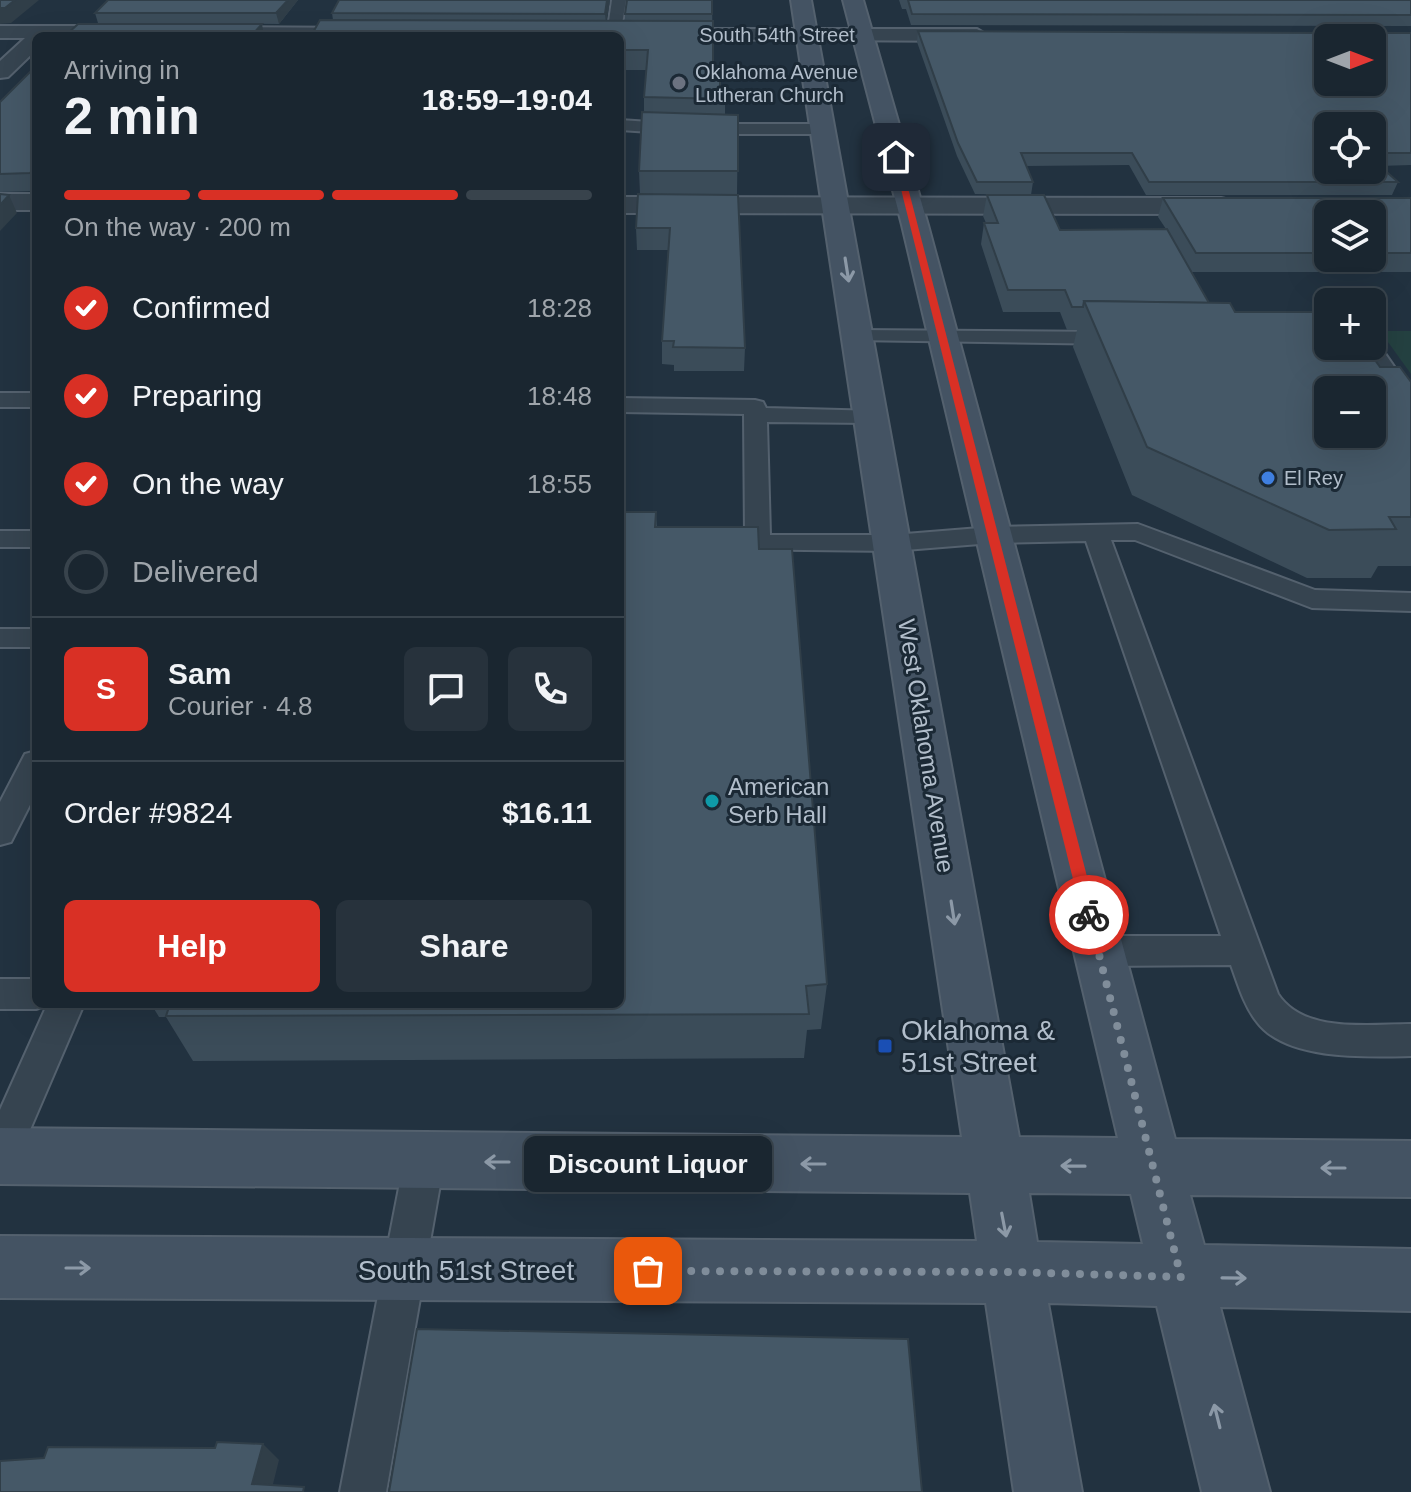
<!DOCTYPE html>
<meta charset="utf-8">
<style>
:root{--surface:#1a2630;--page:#27323c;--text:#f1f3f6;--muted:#9fa5ab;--line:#38434c;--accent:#d93025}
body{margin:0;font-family:Helvetica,sans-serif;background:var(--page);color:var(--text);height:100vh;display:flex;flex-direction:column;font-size:30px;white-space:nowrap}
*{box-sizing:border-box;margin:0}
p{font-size:26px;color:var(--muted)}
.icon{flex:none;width:44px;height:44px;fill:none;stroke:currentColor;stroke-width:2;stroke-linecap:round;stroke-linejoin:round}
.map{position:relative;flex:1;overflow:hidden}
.sheet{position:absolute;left:32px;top:32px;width:592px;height:976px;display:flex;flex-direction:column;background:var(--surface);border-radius:12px;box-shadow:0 8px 32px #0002,0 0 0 2px var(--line)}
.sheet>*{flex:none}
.needle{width:52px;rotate:90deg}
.controls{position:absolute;left:1314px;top:24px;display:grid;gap:16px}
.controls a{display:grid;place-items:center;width:72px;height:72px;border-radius:12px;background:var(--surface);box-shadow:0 8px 32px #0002,0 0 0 2px var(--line);font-size:40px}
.pin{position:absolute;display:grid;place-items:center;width:68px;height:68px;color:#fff;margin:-34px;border-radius:16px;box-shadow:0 4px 12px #0006}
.courier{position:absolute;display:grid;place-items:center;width:80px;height:80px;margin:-40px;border:6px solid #d93025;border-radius:50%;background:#fff;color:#222;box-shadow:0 2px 10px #0007}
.bubble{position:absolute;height:56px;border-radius:12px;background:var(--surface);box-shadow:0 8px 32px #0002,0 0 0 2px var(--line);font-size:26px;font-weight:700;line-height:56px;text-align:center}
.head em{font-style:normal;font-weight:700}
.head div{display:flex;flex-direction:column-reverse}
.head{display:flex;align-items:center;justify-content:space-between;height:136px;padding:0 32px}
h1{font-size:52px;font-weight:700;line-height:60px}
.bar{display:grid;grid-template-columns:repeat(4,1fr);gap:12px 8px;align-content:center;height:96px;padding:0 32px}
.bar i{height:10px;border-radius:6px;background:var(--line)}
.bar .current{background:var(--accent)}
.bar p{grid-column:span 4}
.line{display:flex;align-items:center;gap:20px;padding:0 32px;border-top:2px solid var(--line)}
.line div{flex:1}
.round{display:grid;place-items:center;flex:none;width:84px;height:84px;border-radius:12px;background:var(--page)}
ol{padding:0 32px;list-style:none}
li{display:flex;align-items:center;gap:24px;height:88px}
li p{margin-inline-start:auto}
li .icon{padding:8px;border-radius:50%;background:var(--accent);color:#fff;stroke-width:4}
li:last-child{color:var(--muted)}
li i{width:44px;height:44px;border:4px solid var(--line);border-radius:50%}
.button{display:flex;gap:16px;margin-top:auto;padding:16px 32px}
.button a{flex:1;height:92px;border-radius:12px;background:var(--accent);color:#fff;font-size:32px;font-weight:700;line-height:92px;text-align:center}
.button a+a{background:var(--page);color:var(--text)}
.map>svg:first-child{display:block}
.green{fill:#244141}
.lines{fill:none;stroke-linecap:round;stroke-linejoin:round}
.lane-casing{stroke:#54616e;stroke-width:4}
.street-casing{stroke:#54616e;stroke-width:4}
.secondary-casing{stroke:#54616e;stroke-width:4}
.lane{fill:#364450;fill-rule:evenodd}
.street{fill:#364450;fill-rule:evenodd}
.secondary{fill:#445363;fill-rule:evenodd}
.wall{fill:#3b4c59;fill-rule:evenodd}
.shaded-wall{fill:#303e48}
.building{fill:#455867;stroke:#303e48;stroke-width:2;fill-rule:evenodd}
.oneway{stroke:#8c99a7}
.route{fill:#d93025}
.done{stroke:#808d9a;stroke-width:8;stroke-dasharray:0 14.4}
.worship-dot{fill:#6b7280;stroke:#1b2935;stroke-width:3}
.shop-dot{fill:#3f7fe0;stroke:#1b2935;stroke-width:3}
.culture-dot{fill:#0f9aa8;stroke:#1b2935;stroke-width:3}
.transit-dot{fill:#1a4fb4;stroke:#1b2935;stroke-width:3}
.labels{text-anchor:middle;stroke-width:6;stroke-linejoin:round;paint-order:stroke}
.far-street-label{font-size:20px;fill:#b2becb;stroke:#1b2935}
.far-poi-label{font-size:20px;fill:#b2becb;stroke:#1b2935;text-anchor:start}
.street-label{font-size:24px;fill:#b2becb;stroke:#1b2935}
.poi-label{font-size:24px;fill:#b2becb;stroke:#1b2935;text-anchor:start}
.near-poi-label{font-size:28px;fill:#b2becb;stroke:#1b2935;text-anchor:start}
.near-street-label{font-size:28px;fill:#b2becb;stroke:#1b2935}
</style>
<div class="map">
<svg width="1411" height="1492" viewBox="0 0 1411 1492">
<rect width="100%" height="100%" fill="#223240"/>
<path class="green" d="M1380,331H1411V374Z"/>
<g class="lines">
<defs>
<g id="lane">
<path d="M612,0H626L620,36L607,35Z"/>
<path d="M620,120L680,124H823L831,129L823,134H680L620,130Z"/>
<path d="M858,330L1116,332L1126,338L1116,344L851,340L848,336Z"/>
<path d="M1372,340L1377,342L1411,391V414L1403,412L1360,346H1372Z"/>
<rect x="0" y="393" width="36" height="14"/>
<path d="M620,398L755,400L763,402L766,408L879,411L882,416L871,423L767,422L770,535H893L992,527L1138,524L1315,590L1411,593V611L1312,608L1135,540H1111L1278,994C1304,1034 1370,1024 1411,1024V1056C1367,1057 1286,1061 1257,1022C1244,1006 1238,984 1231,965L1099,966L1087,961L1082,951L1087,941L1099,936H1221L1086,541L992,543L893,551L709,549L705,543L709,537L745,535L744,414L620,412Z"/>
<rect x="0" y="531" width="36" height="16"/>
<rect x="0" y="629" width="36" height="18"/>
<path d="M36,751V793L11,842L0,845V802L25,754Z"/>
<path d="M0,979H36V1004H84L14,1167L0,1173V1110L47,1005L36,1009H0Z"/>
<path d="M424,1143L438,1149L444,1162L386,1492H340L404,1162L410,1149Z"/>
</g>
<g id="street">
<path d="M0,26H129L139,32L136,36H36V50L8,77L0,78V61L25,38H0Z"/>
<path d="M205,27L373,28L383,34L197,36L195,33L198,29Z"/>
<path d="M653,29H977L987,35L977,41L646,39L643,35Z"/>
<rect x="0" y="194" width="36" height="16"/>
<path d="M620,197L1221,198L1230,200L1234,206L1230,212L1221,214L620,213Z"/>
</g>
<path id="secondary" d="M791,0H811L1019,1137L1118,1138L902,225L843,0H863L928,225L1175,1139L1411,1141V1197L1190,1195L1204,1245L1411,1249V1311L1220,1307L1270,1492H1202L1157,1306L1048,1303L1082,1492H1014L986,1303L0,1298V1236L977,1241L970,1193L0,1184V1128L962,1137ZM1029,1193L1131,1194L1143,1244L1037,1242Z"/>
</defs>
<use href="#lane" class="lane-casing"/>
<use href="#street" class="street-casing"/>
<use href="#secondary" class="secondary-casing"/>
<use href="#lane" class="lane"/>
<use href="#street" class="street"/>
<use href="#secondary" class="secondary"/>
</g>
<g class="wall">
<path d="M298,0L279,24L98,23L95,13Z"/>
<path d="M339,0H610L606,21H625V14L712,0L713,74L720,94H725V114L738,115L737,194H640L639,171L644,112V97L646,70H620V36L333,20L332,13Z"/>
<path d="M899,0H1411V26L911,25L906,9H902Z"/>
<path d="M918,31L1411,33V165L1379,166L1398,182L1392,195H1146L1129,165L1026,166L1033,182L1031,195L975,194L957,156L917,42ZM1372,126V170H1328Z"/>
<path d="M36,66V191L0,192V102Z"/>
<path d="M738,195L745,348L744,371H674V365L662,364V341L668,250H637L636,228Z"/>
<path d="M987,195L1060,230L1166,229L1158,217L1163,198H1411V272H1192L1209,303L1380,367L1411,382V566H1378L1371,578H1307L1132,495L1073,347L1077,330H1067L1060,312H1003L981,244L984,223H986L983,216ZM1328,214H1372V258H1328Z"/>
<path d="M656,512L657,527L759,549L827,984L821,1029L807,1030L804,1058L193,1061L166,1017H159L151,1004H620Z"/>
</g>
<g class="shaded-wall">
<path d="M15,0H39L11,23L0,24V8Z"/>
<path d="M288,0H298L279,24L276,13Z"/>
<path d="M607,0H610L606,24L605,14Z"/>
<path d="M262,24L264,36H251Z"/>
<path d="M36,167V190L30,173Z"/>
<path d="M9,195L17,213L0,231V205Z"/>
<path d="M263,1444L279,1460L271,1492L252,1484Z"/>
</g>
<g class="building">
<path d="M0,0H15L5,8H0Z"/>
<path d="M108,0H288L276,13H95Z"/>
<path d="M339,0H607L605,14L332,13Z"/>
<path d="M627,0H712V14H625Z"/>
<path d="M908,0H1411V15L912,14Z"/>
<path d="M320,20L713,21V74H720V94H725V99L644,97L648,50H620V36H311Z"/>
<path d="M78,24H262L251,36H65Z"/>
<path d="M1335,30H1373L1376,33H1411V153H1372V126H1328V170H1372V159L1398,182H1149L1132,153H1021L1033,182H977L958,143L918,31L1332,33ZM1328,38H1372V82H1328Z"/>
<path d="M36,66V167L30,173L0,174V102Z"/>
<path d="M642,112L738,115V171H639Z"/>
<path d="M0,194L9,195L0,205Z"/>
<path d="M638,194L738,195L745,348L673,347L674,341H662L670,228H636Z"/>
<path d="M987,195H1044L1060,230L1167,229L1209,303L1084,301L1083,307H1072L1065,290H1008L984,223H998Z"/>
<path d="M1163,198H1411V253H1372V214H1328V253H1196Z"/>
<path d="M1084,301L1230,303L1235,312H1328V346H1365L1380,367H1400L1411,382V517H1389L1396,529L1329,530L1147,447ZM1328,390H1372V434H1328Z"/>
<path d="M620,512H656L655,527H758L759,549H792L827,984L806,986L809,1014L166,1016L170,1004H620Z"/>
<path d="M417,1329L908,1339L922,1492H389Z"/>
<path d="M217,1442L263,1444L252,1484L304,1487L303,1492H0V1461L44,1458L48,1447L215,1448Z"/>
</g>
<defs><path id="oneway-shaft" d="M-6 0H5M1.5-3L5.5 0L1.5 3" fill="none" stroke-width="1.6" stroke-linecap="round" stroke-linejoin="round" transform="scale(2)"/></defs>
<g class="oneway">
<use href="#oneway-shaft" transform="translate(847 270) rotate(81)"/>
<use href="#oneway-shaft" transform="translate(953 913) rotate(81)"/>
<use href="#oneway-shaft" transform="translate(497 1162) rotate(-180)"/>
<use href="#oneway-shaft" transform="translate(813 1164) rotate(-180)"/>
<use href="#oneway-shaft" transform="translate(1073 1166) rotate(-179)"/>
<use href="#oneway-shaft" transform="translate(1333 1168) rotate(-180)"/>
<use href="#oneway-shaft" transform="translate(1004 1225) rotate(79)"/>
<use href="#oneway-shaft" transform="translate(78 1268)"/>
<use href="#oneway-shaft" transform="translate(1234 1278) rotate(1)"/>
<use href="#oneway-shaft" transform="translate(1217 1416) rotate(-104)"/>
</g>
<path class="route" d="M896,155L900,157L1097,915L1089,921L1082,915L893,157Z"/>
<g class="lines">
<path class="done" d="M648,1271L1013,1272L1181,1277L1089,915"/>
</g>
<circle class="worship-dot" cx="679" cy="83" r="8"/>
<circle class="shop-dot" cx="1268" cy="478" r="8"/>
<circle class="culture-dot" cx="712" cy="801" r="8"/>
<rect class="transit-dot" x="877" y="1038" width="16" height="16" rx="4"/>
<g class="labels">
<g class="far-street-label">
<text x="777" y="42">South 54th Street</text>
</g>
<g class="far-poi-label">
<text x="695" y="79">Oklahoma Avenue<tspan x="695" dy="23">Lutheran Church</tspan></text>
<text x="1284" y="485">El Rey</text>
</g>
<g class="street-label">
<text transform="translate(926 746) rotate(81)" y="8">West Oklahoma Avenue</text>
</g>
<g class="poi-label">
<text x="728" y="795">American<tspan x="728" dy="28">Serb Hall</tspan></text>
</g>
<g class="near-poi-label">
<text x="901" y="1040">Oklahoma &amp;<tspan x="901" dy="32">51st Street</tspan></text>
</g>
<g class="near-street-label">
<text x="466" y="1280">South 51st Street</text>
</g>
</g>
</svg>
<div class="controls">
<a><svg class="needle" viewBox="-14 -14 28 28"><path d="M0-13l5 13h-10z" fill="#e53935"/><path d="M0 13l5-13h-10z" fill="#9fa5ab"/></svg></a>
<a><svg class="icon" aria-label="locate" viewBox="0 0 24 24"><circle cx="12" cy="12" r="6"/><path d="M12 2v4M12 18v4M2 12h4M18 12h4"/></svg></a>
<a><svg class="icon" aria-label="layers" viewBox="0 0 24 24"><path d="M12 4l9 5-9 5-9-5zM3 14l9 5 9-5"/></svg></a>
<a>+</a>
<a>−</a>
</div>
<div class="pin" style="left:648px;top:1271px;background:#ea580c"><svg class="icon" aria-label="bag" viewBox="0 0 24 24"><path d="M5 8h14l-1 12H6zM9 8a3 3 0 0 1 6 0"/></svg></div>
<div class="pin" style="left:896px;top:157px;background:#1f2937"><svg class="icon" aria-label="home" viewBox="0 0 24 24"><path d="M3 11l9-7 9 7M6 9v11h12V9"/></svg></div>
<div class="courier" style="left:1089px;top:915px"><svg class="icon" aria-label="bike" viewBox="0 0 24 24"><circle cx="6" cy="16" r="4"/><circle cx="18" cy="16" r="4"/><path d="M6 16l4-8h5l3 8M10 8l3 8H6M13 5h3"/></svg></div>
<div class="bubble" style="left:524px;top:1136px;width:248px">Discount Liquor</div>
<section class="sheet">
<div class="head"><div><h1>2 min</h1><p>Arriving in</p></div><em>18:59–19:04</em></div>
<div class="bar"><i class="current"></i><i class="current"></i><i class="current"></i><i></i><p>On the way · 200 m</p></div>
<ol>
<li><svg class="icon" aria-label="check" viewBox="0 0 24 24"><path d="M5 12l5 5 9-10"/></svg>Confirmed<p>18:28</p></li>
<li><svg class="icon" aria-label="check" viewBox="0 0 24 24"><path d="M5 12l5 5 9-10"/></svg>Preparing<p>18:48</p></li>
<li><svg class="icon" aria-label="check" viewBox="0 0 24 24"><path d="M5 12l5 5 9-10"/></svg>On the way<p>18:55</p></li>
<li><i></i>Delivered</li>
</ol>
<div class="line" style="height:144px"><b class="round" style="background:var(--accent);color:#fff">S</b><div><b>Sam</b><p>Courier · 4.8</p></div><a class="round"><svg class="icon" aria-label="chat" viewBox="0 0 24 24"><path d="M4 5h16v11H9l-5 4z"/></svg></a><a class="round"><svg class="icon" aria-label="phone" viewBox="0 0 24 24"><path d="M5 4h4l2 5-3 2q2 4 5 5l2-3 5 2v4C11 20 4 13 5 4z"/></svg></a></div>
<div class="line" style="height:104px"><div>Order #9824</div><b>$16.11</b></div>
<div class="button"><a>Help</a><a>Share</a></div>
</section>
</div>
